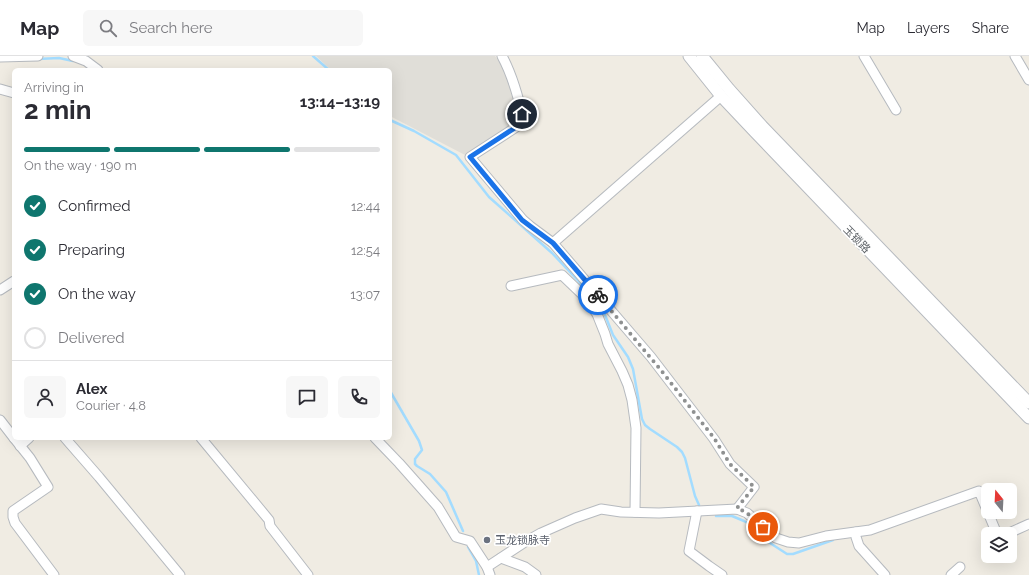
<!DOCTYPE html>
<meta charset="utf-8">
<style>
:root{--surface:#fff;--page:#f7f7f7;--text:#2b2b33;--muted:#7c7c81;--line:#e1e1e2;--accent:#0f766e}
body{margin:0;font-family:Raleway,"Noto Sans SC",sans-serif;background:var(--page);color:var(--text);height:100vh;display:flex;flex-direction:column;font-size:15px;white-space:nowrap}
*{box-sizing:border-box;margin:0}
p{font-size:13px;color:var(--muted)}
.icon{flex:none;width:22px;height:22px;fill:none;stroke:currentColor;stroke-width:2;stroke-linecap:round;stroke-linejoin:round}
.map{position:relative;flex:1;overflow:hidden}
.side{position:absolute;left:12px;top:12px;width:380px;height:372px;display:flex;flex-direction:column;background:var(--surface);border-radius:6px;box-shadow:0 4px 16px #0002}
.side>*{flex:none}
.needle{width:26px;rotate:342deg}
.fabs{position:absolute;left:981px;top:427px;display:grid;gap:8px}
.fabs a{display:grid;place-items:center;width:36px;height:36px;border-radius:6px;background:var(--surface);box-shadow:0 4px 16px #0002;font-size:20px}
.pin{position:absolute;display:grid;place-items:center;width:34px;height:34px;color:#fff;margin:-17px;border:2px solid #fff;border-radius:50%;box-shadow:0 1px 4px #0007}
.courier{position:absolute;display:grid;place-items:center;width:40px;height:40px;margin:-20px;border:3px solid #1a73e8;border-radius:50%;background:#fff;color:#222;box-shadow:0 1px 5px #0007}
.summary em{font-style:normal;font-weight:700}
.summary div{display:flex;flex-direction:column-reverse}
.summary{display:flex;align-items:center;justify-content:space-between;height:68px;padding:0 12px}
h1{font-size:26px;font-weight:700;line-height:30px}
.bar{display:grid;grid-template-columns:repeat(4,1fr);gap:6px 4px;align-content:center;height:48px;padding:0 12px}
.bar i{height:5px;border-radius:3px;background:var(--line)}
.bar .selected{background:var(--accent)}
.bar p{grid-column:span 4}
.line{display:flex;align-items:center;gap:10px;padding:0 12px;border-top:1px solid var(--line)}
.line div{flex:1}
.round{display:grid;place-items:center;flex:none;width:42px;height:42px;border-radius:6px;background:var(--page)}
ol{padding:0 12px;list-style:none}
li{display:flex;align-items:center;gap:12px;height:44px}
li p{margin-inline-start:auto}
li .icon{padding:4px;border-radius:50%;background:var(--accent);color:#fff;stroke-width:4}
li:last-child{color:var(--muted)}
li i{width:22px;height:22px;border:2px solid var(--line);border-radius:50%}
header{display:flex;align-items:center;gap:24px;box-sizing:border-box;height:56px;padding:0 20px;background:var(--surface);border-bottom:1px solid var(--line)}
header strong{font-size:19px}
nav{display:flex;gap:22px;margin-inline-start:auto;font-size:14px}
.search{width:280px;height:36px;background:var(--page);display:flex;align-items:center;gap:10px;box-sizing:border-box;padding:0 14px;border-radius:6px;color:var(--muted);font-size:15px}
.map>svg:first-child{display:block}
.industrial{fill:#e0ded8}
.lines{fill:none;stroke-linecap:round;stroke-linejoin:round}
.stream{stroke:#a3dcff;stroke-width:2.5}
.minor-casing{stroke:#b6babf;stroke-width:11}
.tertiary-casing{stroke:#b6babf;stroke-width:13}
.minor{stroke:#fff;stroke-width:9}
.tertiary{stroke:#fff;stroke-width:11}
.done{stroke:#8f9191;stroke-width:4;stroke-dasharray:0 7.2}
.route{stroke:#1a73e8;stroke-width:5}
.worship-dot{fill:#6b7280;stroke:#fff;stroke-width:1.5}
.labels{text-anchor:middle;stroke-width:3.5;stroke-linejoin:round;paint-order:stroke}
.street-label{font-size:11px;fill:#5b6065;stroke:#fff}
.worship-label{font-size:11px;fill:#5b616d;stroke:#fff;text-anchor:start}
</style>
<header>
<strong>Map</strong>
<div class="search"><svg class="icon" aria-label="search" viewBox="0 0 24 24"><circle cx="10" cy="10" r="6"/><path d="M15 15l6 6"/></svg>Search here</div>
<nav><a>Map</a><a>Layers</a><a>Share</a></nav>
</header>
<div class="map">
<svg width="1029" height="519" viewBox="0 0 1029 519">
<rect width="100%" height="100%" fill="#f0ece3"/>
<path class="industrial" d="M316,0H495L502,9L514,39L518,63L465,99L390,60V14H331Z"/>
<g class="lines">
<g class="stream">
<path d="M313,0L329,14"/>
<path d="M38,3L59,2L73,5"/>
<path d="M390,64L414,75L456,99L489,141L552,197L585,232L599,248L603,254L613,279L628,301L633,313L642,363L645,369L650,373L677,391L682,396L685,402L695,440L699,449"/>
<path d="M390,335L419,385L422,394L415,403V408L417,410L430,418L446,436L463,475"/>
<path d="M716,460H732L744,465L753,470L770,487L787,498H793L833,484"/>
<path d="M468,491L476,505L479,519"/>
</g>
<defs>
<g id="minor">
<path d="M73,0L86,5L98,14"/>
<path d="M502,0C513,20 519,43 524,66L470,101L523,164L530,170L553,187L651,301L714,383L730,408L754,431L737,453"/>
<path d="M864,0L896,54"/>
<path d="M1015,0L1029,24"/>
<path d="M0,1L38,0"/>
<path d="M0,33L14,37"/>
<path d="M553,187L721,40"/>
<path d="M511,230L562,219L585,241L597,258L605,278L608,288L622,315L628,329L632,344L636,372L635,456"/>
<path d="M0,234L14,225"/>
<path d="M0,364L14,382"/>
<path d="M14,382L30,402L48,431L13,455V461L15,467L54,519"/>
<path d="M65,382L99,421L180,519"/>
<path d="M201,382L269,464L270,470L308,519"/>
<path d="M375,382L399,407L438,451L456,481L470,485L487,511L490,519"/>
<path d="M20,390L29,382"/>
<path d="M697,455L689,495L709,510L722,519"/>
<path d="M856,476V481L859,490L885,519"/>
<path d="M1007,478L1029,468"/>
<path d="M501,502L525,511L536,519"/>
<path d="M487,511L525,486L541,477L575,462L601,453L621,456L659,457L737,453L747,457L776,482L788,486L799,487L826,480L870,474L979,435L997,478"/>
<path d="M951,519L960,511"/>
</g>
<g id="tertiary">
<path d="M689,0L721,40L755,76L1029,362"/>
<path d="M702,0L729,33L762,70L1029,347"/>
</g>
</defs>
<use href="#minor" class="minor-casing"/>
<use href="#tertiary" class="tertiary-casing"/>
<use href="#minor" class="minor"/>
<use href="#tertiary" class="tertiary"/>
</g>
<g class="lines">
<path class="done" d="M598,239L660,313L714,382L730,408L754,431L737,452L747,457L763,471"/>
<path class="route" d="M522,58L524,66L470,101L522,164L530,170L553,187L598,239"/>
</g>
<circle class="worship-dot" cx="487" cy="484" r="4"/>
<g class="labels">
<g class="street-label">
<text transform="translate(857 183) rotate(46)" y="4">玉锁路</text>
</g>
<g class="worship-label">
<text x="495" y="488">玉龙锁脉寺</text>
</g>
</g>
</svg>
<div class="fabs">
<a><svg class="needle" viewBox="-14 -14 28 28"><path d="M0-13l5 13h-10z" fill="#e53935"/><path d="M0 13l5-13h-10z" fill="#7c7c81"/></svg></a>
<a><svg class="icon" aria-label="layers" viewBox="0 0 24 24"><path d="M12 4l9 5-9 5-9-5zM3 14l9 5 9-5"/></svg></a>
</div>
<div class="pin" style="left:763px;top:471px;background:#ea580c"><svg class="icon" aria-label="bag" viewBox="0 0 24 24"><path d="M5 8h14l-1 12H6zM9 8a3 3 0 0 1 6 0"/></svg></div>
<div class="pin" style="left:522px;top:58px;background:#1f2937"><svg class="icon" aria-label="home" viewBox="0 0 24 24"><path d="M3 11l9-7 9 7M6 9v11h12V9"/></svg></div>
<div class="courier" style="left:598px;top:239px"><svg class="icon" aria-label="bike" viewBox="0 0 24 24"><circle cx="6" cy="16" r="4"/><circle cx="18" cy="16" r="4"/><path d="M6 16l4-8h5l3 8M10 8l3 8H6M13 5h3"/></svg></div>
<section class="side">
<div class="summary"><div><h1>2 min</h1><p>Arriving in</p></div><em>13:14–13:19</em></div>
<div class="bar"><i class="selected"></i><i class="selected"></i><i class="selected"></i><i></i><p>On the way · 190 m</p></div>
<ol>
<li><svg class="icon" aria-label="check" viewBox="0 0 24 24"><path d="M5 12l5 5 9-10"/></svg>Confirmed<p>12:44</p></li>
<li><svg class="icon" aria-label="check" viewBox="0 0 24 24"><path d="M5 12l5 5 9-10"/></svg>Preparing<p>12:54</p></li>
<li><svg class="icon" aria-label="check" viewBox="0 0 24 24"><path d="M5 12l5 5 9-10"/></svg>On the way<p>13:07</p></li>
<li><i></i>Delivered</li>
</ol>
<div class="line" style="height:72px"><a class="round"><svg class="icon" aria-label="person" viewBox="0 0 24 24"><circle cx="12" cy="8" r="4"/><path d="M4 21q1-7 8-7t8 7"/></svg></a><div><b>Alex</b><p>Courier · 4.8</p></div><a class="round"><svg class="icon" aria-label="chat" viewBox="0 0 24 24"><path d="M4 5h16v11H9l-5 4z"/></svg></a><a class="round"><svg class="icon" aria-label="phone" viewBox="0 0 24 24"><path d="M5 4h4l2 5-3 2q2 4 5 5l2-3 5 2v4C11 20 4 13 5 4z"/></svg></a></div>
</section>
</div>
